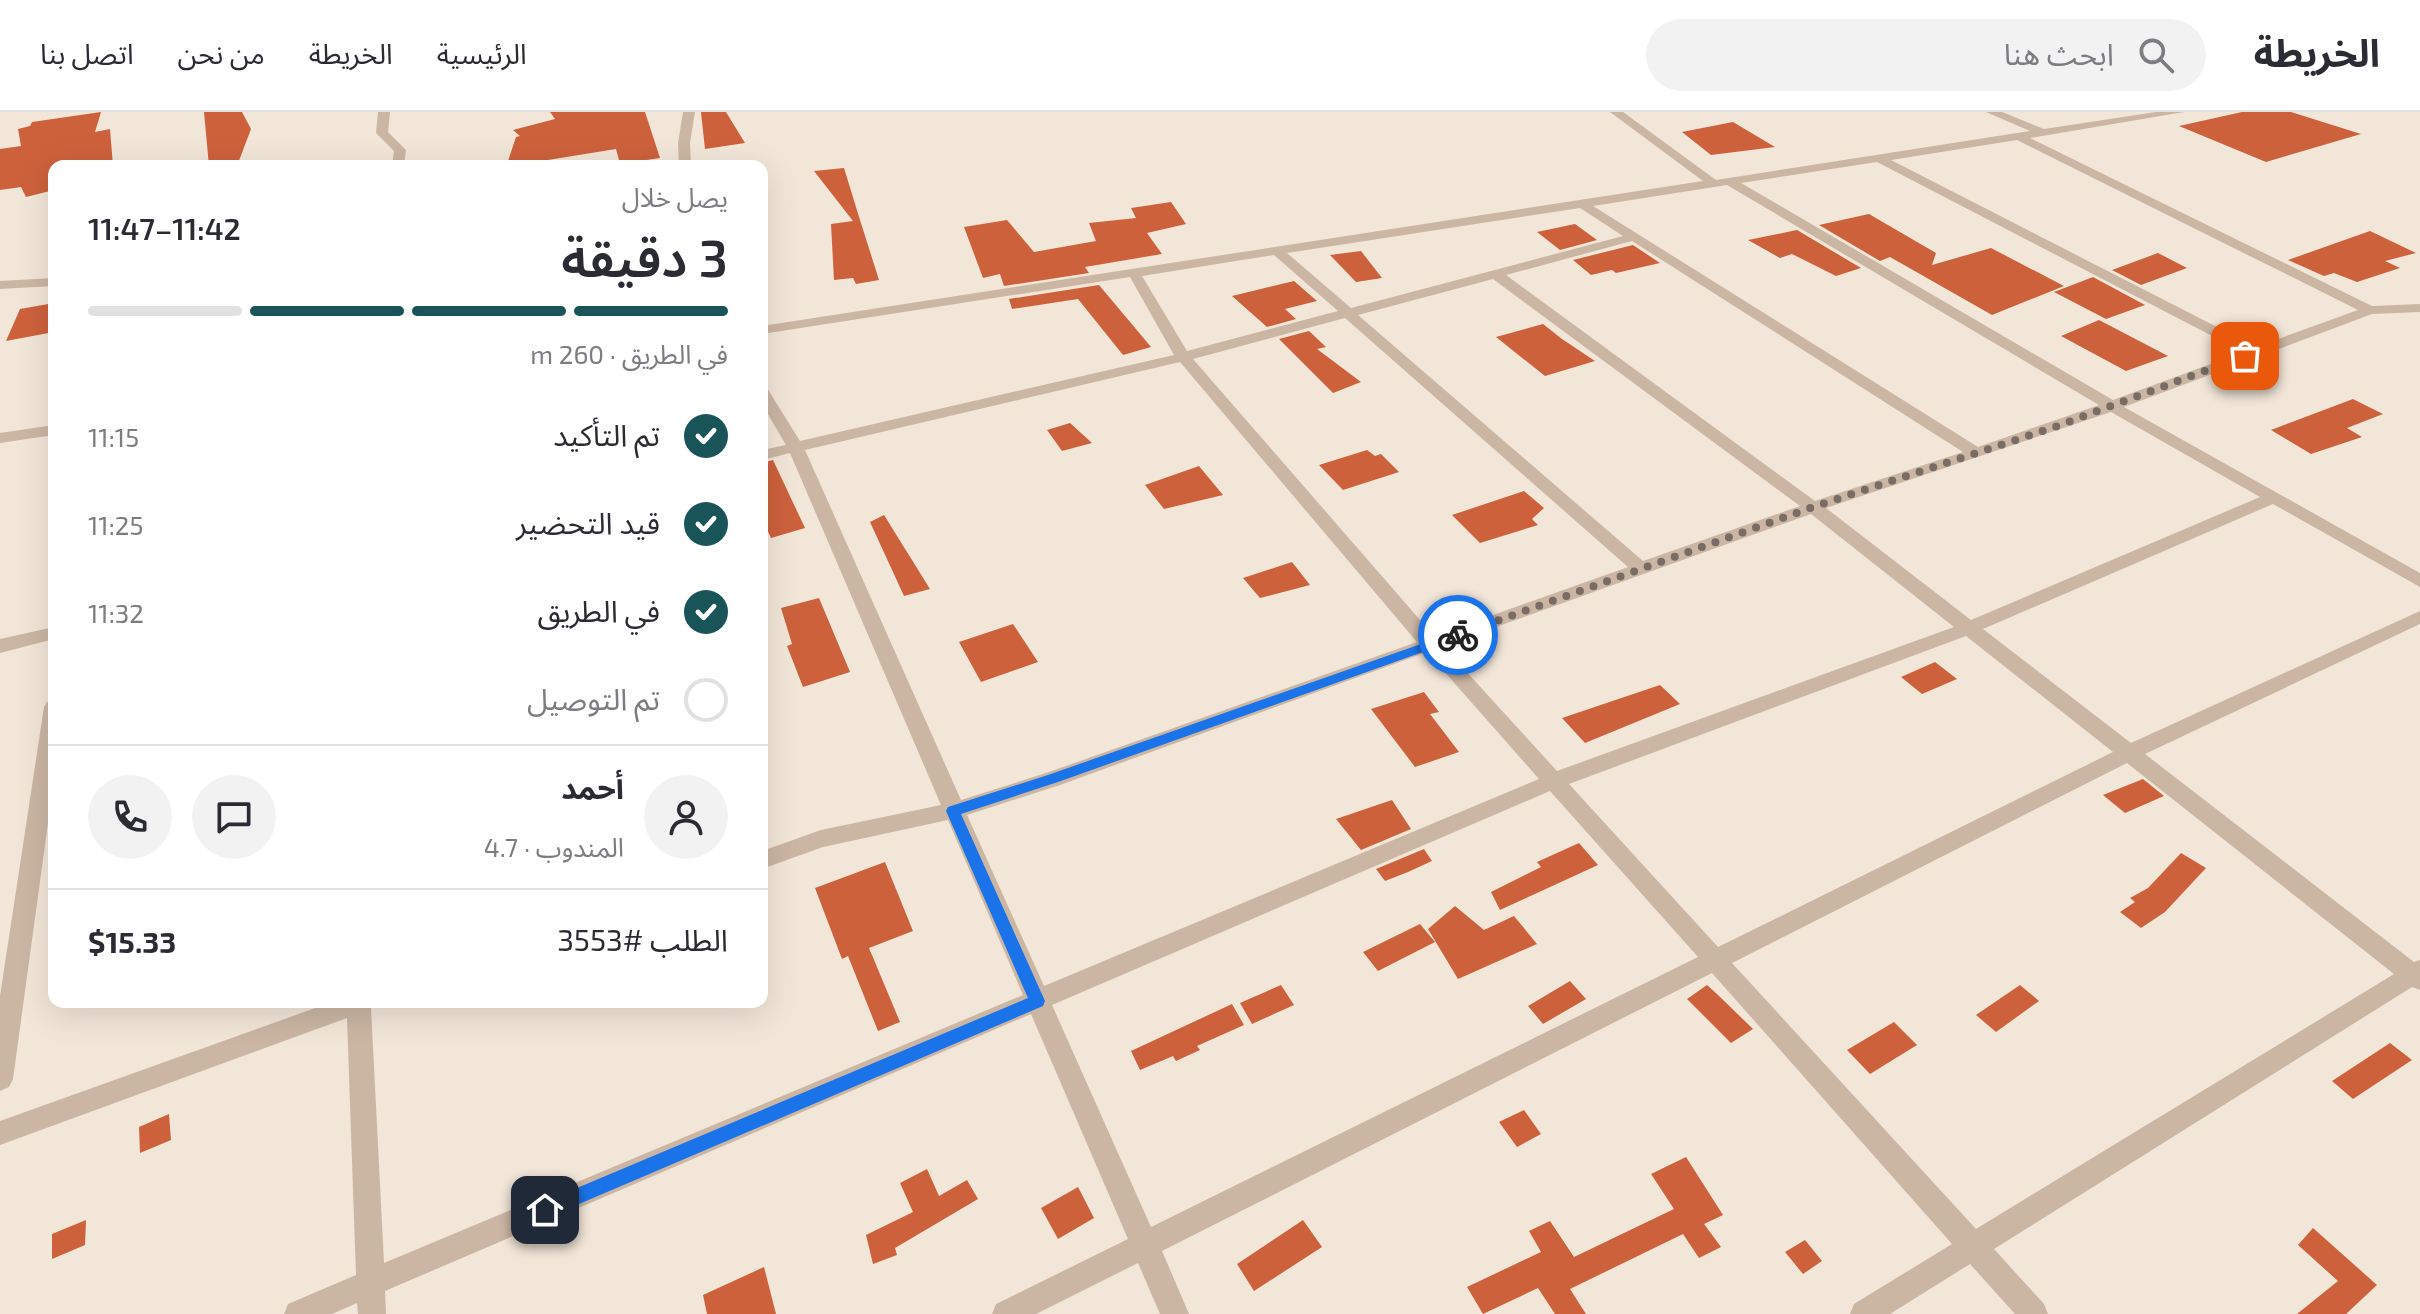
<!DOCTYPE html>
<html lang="ar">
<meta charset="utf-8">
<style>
:root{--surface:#fff;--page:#f2f2f3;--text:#2b2b33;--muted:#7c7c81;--line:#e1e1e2;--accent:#195459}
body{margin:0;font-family:"Exo 2","Noto Sans Arabic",sans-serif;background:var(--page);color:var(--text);direction:rtl;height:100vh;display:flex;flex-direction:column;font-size:30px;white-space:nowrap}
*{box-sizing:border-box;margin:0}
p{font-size:26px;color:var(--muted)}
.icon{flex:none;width:44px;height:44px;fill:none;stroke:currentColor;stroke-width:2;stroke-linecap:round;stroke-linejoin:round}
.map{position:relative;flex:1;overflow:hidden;direction:ltr}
.panel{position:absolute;left:48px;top:48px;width:720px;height:848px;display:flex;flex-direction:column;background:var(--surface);border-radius:16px;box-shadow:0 8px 32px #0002;direction:rtl}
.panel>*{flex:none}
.pin{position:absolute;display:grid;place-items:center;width:68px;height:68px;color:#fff;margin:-34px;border-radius:16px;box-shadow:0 4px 12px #0006}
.courier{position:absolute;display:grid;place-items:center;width:80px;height:80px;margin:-40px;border:6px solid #1a73e8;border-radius:50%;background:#fff;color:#222;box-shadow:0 2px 10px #0007}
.overview em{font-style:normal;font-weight:600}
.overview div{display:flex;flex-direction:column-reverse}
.overview{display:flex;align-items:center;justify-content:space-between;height:136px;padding:0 40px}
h1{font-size:52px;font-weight:600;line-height:60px}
.bar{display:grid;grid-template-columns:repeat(4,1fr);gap:12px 8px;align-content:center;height:96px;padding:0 40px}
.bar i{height:10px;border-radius:6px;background:var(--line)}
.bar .on{background:var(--accent)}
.bar p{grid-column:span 4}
.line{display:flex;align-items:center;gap:20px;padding:0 40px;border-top:2px solid var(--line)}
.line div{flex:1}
.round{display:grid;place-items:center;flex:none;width:84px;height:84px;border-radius:42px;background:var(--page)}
ol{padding:0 40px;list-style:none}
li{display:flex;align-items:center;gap:24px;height:88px}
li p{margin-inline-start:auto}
li .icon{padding:8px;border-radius:50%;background:var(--accent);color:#fff;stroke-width:4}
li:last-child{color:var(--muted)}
li i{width:44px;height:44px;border:4px solid var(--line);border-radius:50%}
header{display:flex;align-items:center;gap:48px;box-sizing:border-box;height:112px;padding:0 40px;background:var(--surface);border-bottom:2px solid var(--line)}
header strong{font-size:38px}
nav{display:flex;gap:44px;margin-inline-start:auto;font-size:28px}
.search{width:560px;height:72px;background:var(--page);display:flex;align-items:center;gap:20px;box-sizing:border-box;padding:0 28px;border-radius:44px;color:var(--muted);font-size:30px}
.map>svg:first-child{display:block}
.building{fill:#cd613c}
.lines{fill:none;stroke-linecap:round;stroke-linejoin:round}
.minor{fill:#cbb6a3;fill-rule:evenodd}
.route{fill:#1a73e8}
.done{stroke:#786c64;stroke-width:8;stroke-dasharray:0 14.4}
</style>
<header>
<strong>الخريطة</strong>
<div class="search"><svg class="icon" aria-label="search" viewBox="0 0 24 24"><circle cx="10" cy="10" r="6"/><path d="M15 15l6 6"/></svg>ابحث هنا</div>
<nav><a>الرئيسية</a><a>الخريطة</a><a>من نحن</a><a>اتصل بنا</a></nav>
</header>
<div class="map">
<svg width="2420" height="1202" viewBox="0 0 2420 1202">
<rect width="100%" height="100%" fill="#f2e6d8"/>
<g class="building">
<path d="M101,0L95,20L110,17L113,54H54V78L26,85L21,75L0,78V37L21,34L18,17L30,14L32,10Z"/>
<path d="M204,0H242L251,17L237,54H209Z"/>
<path d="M550,0H645L660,46L620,52L616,37L523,52H507L516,25L520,24L513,18L555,7Z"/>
<path d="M701,0H726L745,31L705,37Z"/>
<path d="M2242,0H2291L2361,22L2266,50L2179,14Z"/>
<path d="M1733,10L1775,35L1711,43L1682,20Z"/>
<path d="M844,56L860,108L879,168L856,172L853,166L834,168L831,112L853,109L814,59Z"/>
<path d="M1171,90L1186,112L1147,121L1162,142L1085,155L1089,161L1004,174L1000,162L983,166L964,115L1007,108L1034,140L1096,129L1089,111L1136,106L1131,96Z"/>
<path d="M1869,102L1936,141L1932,153L1991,136L2064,174L1992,203L1890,145L1880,149L1819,113Z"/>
<path d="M1575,112L1597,128L1560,138L1537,120Z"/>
<path d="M1797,118L1861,156L1836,164L1792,142L1780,146L1748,128Z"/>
<path d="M2370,119L2416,141L2385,149L2400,156L2357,170L2334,161L2324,164L2288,148Z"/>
<path d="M1633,133L1660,151L1616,161L1612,158L1591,163L1573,148Z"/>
<path d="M1361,139L1382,166L1356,170L1330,143Z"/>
<path d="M2158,141L2187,156L2141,173L2112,158Z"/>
<path d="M2093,165L2145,193L2106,207L2054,180Z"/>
<path d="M1294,169L1317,189L1285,197L1296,207L1267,215L1232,184Z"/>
<path d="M1099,173L1151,235L1123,243L1078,187L1012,197L1009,187Z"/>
<path d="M54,191V220L6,229L20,197Z"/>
<path d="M2099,208L2168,244L2126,259L2061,224Z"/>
<path d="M1543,212L1562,227L1595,249L1545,264L1496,225Z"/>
<path d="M1309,219L1326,235L1317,237L1361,270L1333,281L1279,227Z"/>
<path d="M2353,287L2383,302L2347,316L2362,325L2311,342L2271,318Z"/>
<path d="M1070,311L1092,331L1062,339L1047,318Z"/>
<path d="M1367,338L1375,344L1381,342L1399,360L1343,378L1319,353Z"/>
<path d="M773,348L805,416L771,426L762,407V351Z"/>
<path d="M1199,354L1223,383L1164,397L1145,373Z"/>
<path d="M1524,379L1544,396L1532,407L1538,413L1480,431L1452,403Z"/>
<path d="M884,403L930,477L904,484L870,410Z"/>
<path d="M1292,450L1310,473L1260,486L1243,466Z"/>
<path d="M819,486L850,560L803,575L787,534L792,532L781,496Z"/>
<path d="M1013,512L1038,550L981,570L959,530Z"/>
<path d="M1935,550L1957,567L1922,582L1901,565Z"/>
<path d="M1660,573L1680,592L1585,631L1562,606Z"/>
<path d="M1424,580L1439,600L1430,602L1459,640L1415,655L1371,597Z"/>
<path d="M2143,667L2164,684L2125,701L2103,683Z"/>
<path d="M1392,688L1411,717L1361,738L1336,707Z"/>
<path d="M1579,731L1598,753L1500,798L1491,780L1541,755L1537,750Z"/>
<path d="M1424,737L1432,749L1408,760L1385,769L1376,757Z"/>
<path d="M2181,741L2206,756L2165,800L2141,816L2120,800L2135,790L2130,786L2148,776Z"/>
<path d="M885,750L913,819L869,836L900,910L878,919L848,844L842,847L815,776Z"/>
<path d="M1455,794L1484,818L1514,804L1537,832L1458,867L1428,817Z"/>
<path d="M1420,812L1435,830L1378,859L1363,840Z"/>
<path d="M1570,869L1586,887L1543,912L1528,894Z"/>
<path d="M1281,873L1294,893L1252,912L1240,891Z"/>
<path d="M1707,873L1717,882L1753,917L1731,931L1687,887Z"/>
<path d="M2020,873L2039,889L1996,920L1976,903Z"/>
<path d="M1232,892L1244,913L1197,934L1200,938L1176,949L1173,944L1140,958L1131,939Z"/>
<path d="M1894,910L1917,933L1870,962L1847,938Z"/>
<path d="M2390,931L2412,948L2353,987L2332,969Z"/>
<path d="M1524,998L1541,1022L1517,1035L1499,1010Z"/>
<path d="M169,1002L171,1028L140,1041L139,1015Z"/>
<path d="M1686,1045L1723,1103L1704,1112L1721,1135L1699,1146L1683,1122L1570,1177L1586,1202H1555L1538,1176L1483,1202L1467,1175L1541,1140L1529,1119L1550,1109L1574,1145L1674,1097L1651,1062Z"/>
<path d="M927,1057L939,1084L967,1068L978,1087L895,1136L897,1143L873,1152L866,1123L913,1100L900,1071Z"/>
<path d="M1078,1075L1094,1106L1058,1127L1041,1096Z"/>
<path d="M86,1108L85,1133L52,1147V1122Z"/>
<path d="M1303,1108L1322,1135L1254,1179L1237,1152Z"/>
<path d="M2313,1116L2377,1173L2346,1202H2297L2338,1169L2298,1133Z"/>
<path d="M1805,1128L1822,1149L1803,1162L1785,1140Z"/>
<path d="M764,1155L776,1202H707L703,1183Z"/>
</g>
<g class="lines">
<g class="minor">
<path d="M378,0H390L388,20L406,38L404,54H392L394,39L376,21Z"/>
<path d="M683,0H695L690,31L691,54H679L678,31Z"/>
<path d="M1610,0H1623L1716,68L2030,19L1986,0H2002L2044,17L2156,0H2184L2030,26L2372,194L2420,192V200L2372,202L2124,295L2420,461V475L2273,392L1983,517L2131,631L2420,499V512L2145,642L2414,850L2420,848V878L2412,875L1994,1137L2044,1192L2048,1202H2015L1970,1152L1890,1202H1850L1854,1192L1952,1132L1712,861L1162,1139L1189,1202H1160L1138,1151L1036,1202H992L996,1192L1128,1127L1031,902L385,1179L386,1202H358L357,1191L332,1202H284L288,1192L356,1163L347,906L0,1033V1009L332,890H374L371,896L384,1151L1023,883L948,708L823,735L762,757V739L821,718L941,693L790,341L762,348V338L786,333L762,292V274L767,276L800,329L1174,243L1130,165L762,222V214L1703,69ZM2017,28L2358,198L2256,235L1891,48ZM1877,50L2243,240L2113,288L1741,71ZM1727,73L2099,293L1978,335L1593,94ZM1580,96L1623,124L1351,196L1287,141ZM1632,129L1963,340L1815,389L1506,163ZM1274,143L1338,199L1187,239L1142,164ZM1493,167L1800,394L1643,449L1358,203ZM1345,206L1628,455L1434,524L1193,247ZM1180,250L1417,530L1046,661L961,688L805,338ZM2111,300L2260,385L1971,508L1826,396ZM1811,402L1954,515L1557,659L1443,534ZM1966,524L2113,640L1718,835L1569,672ZM1427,540L1539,667L1044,874L967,703L1060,673ZM2127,651L2394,862L1976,1117L1732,851ZM1550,679L1698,845L1151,1115L1052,893Z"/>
<path d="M54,166V174L0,177V169Z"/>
<path d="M54,313V323L0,331V321Z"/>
<path d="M54,515V527L0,541V527Z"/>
<path d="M54,588V667L13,967L9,975L0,979V884L44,595L47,590Z"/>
</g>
</g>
<path class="route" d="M1458,519L1462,520V526L1058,670L961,702L1045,889L1043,894L551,1104L545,1107L539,1104L536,1098L539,1092L1028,886L946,699L948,695L1048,663Z"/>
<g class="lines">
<path class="done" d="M1458,523L1813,395L2052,316L2245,244"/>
</g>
</svg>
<div class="pin" style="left:2245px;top:244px;background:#ea580c"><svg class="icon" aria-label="bag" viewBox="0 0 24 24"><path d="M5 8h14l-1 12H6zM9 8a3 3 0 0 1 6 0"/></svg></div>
<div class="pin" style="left:545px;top:1098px;background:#1f2937"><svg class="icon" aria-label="home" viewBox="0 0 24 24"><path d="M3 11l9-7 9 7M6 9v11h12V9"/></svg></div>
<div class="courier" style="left:1458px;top:523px"><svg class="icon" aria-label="bike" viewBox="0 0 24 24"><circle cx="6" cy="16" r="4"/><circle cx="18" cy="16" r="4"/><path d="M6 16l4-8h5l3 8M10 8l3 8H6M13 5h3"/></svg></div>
<section class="panel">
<div class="overview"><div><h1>3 دقيقة</h1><p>يصل خلال</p></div><em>11:42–11:47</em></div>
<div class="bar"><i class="on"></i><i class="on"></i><i class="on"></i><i></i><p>في الطريق · 260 m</p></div>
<ol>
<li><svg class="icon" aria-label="check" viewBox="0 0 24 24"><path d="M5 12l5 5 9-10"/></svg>تم التأكيد<p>11:15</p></li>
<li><svg class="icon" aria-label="check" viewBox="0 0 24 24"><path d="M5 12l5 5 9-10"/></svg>قيد التحضير<p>11:25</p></li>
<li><svg class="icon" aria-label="check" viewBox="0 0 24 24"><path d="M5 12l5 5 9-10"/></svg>في الطريق<p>11:32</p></li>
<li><i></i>تم التوصيل</li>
</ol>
<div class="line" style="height:144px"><a class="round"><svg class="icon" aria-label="person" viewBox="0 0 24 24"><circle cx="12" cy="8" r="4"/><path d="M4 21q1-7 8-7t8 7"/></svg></a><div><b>أحمد</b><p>المندوب · 4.7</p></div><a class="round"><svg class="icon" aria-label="chat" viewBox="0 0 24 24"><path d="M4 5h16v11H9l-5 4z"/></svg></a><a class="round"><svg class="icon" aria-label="phone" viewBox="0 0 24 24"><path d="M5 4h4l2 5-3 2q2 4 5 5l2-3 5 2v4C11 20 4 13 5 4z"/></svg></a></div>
<div class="line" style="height:104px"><div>الطلب #3553</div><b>$15.33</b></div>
</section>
</div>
